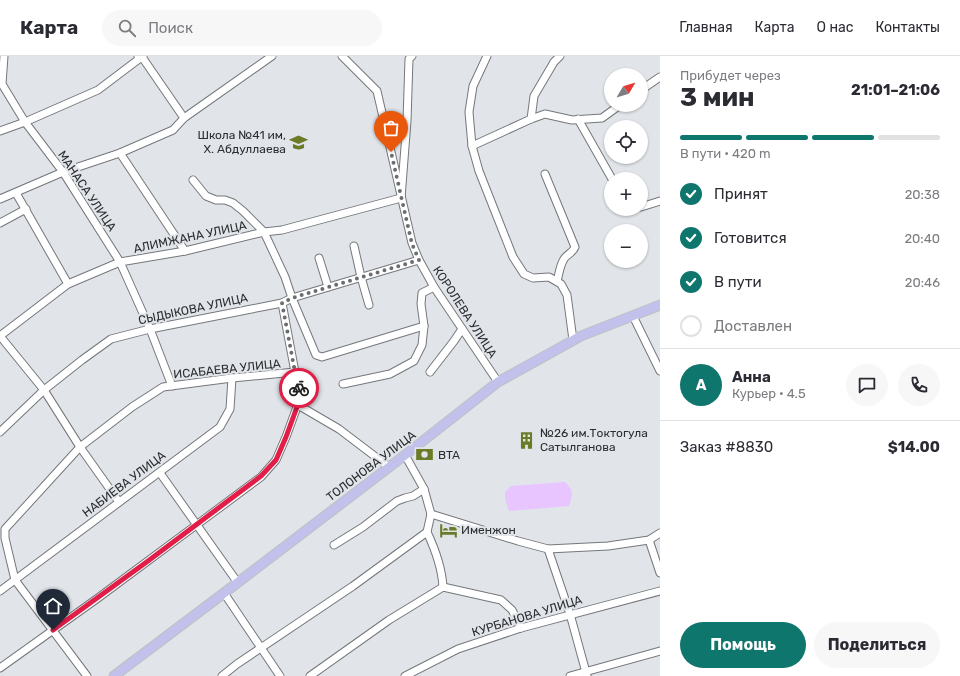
<!DOCTYPE html>
<html lang="ru">
<meta charset="utf-8">
<style>
:root{--surface:#fff;--page:#f7f7f7;--text:#2b2b33;--muted:#7c7c81;--line:#e1e1e2;--accent:#0f766e}
body{margin:0;font-family:Rubik,sans-serif;background:var(--page);color:var(--text);height:100vh;display:flex;flex-direction:column;font-size:15px;white-space:nowrap}
*{box-sizing:border-box;margin:0}
p{font-size:13px;color:var(--muted)}
.icon{flex:none;width:22px;height:22px;fill:none;stroke:currentColor;stroke-width:2;stroke-linecap:round;stroke-linejoin:round}
.map{position:relative;flex:1;overflow:hidden}
.sheet{display:flex;flex-direction:column;background:var(--surface);width:300px}
.sheet>*{flex:none}
.needle{width:26px;rotate:52deg}
.tools{position:absolute;left:604px;top:12px;display:grid;gap:8px}
.tools a{display:grid;place-items:center;width:44px;height:44px;border-radius:50%;background:var(--surface);box-shadow:0 1px 3px #0004;font-size:20px}
.pin{position:absolute;display:grid;place-items:center;width:34px;height:34px;color:#fff;margin:-41px -17px;border-radius:50% 50% 50% 0;rotate:-45deg;box-shadow:0 0 4px #0007}
.pin .icon{rotate:45deg}
.courier{position:absolute;display:grid;place-items:center;width:40px;height:40px;margin:-20px;border:3px solid #e11d48;border-radius:50%;background:#fff;color:#222;box-shadow:0 1px 5px #0007}
.head em{font-style:normal;font-weight:700}
.head div{display:flex;flex-direction:column-reverse}
.head{display:flex;align-items:center;justify-content:space-between;height:68px;padding:0 20px}
h1{font-size:26px;font-weight:700;line-height:30px}
.bar{display:grid;grid-template-columns:repeat(4,1fr);gap:6px 4px;align-content:center;height:48px;padding:0 20px}
.bar i{height:5px;border-radius:3px;background:var(--line)}
.bar .current{background:var(--accent)}
.bar p{grid-column:span 4}
.line{display:flex;align-items:center;gap:10px;padding:0 20px;border-top:1px solid var(--line)}
.line div{flex:1}
.round{display:grid;place-items:center;flex:none;width:42px;height:42px;border-radius:21px;background:var(--page)}
ol{padding:0 20px;list-style:none}
li{display:flex;align-items:center;gap:12px;height:44px}
li p{margin-inline-start:auto}
li .icon{padding:4px;border-radius:50%;background:var(--accent);color:#fff;stroke-width:4}
li:last-child{color:var(--muted)}
li i{width:22px;height:22px;border:2px solid var(--line);border-radius:50%}
.action{display:flex;gap:8px;margin-top:auto;padding:8px 20px}
.action a{flex:1;height:46px;border-radius:24px;background:var(--accent);color:#fff;font-size:16px;font-weight:700;line-height:46px;text-align:center}
.action a+a{background:var(--page);color:var(--text)}
header{display:flex;align-items:center;gap:24px;box-sizing:border-box;height:56px;padding:0 20px;background:var(--surface);border-bottom:1px solid var(--line)}
header strong{font-size:19px}
nav{display:flex;gap:22px;margin-inline-start:auto;font-size:14px}
.search{width:280px;height:36px;background:var(--page);display:flex;align-items:center;gap:10px;box-sizing:border-box;padding:0 14px;border-radius:22px;color:var(--muted);font-size:15px}
main{display:flex;flex:1;min-height:0}
.map>svg:first-child{display:block}
.green{fill:#e8c5ff}
.lines{fill:none;stroke-linecap:round;stroke-linejoin:round}
.minor-casing{stroke:#74777b;stroke-width:9}
.major-casing{stroke:#c0c0c1;stroke-width:11}
.minor{stroke:#fff;stroke-width:7}
.major{stroke:#c2c1ec;stroke-width:9}
.done{stroke:#6b6d70;stroke-width:4;stroke-dasharray:0 7.2}
.route{stroke:#e11d48;stroke-width:5}
.labels{text-anchor:middle;stroke-width:4;stroke-linejoin:round;paint-order:stroke}
.poi-label{font-size:12px;fill:#2c2d2f;stroke:#e1e5ea;text-anchor:start}
.street-label{font-size:12px;fill:#2c2d2f;stroke:#e1e5ea}
</style>
<header>
<strong>Карта</strong>
<div class="search"><svg class="icon" aria-label="search" viewBox="0 0 24 24"><circle cx="10" cy="10" r="6"/><path d="M15 15l6 6"/></svg>Поиск</div>
<nav><a>Главная</a><a>Карта</a><a>О нас</a><a>Контакты</a></nav>
</header>
<main>
<div class="map">
<svg width="660" height="620" viewBox="0 0 660 620">
<rect width="100%" height="100%" fill="#e1e5ea"/>
<path class="green" d="M565,426C574,435 573,438 569,450L509,455L505,443V436L511,430Z"/>
<g class="lines">
<defs>
<g id="minor">
<path d="M4,0L2,28L25,66L63,116L120,206L150,273L172,330"/>
<path d="M138,0L142,1L184,62"/>
<path d="M342,0L377,35L412,187L419,204L434,231L498,326"/>
<path d="M487,0L473,30L469,56L472,90L479,115L513,201L524,218L533,222L549,221L561,228L567,239L573,284"/>
<path d="M641,34L660,21"/>
<path d="M531,63L534,40L554,6L560,0"/>
<path d="M578,63L612,123"/>
<path d="M0,75L25,66L98,34L143,0"/>
<path d="M472,90L531,63L545,58L572,64L602,62L620,49"/>
<path d="M120,97L185,195"/>
<path d="M545,118L575,191C573,197 567,198 564,203C560,209 559,218 557,225"/>
<path d="M193,124L206,140L216,144H225L233,147L243,155L264,176L285,221L292,242L316,299L322,301L424,270"/>
<path d="M16,137L68,228"/>
<path d="M0,143L63,116L120,97L173,74L184,62L272,0"/>
<path d="M641,151L660,145"/>
<path d="M0,167L26,153"/>
<path d="M354,190L361,221L369,249"/>
<path d="M319,202L328,231"/>
<path d="M633,260L660,315"/>
<path d="M0,280L68,228L120,206L185,195L264,176L282,174L401,142L407,65L409,3L412,0"/>
<path d="M0,280L44,334L80,391L119,446"/>
<path d="M430,316L454,285L462,273"/>
<path d="M343,328L390,318L414,305L422,289L424,270L421,248L422,237L434,231"/>
<path d="M298,349L339,373L389,411"/>
<path d="M0,376L44,334L82,304L111,283L150,273L282,247L292,242L419,204"/>
<path d="M160,417L238,527"/>
<path d="M431,458L518,485L548,493L608,490L649,484L660,477"/>
<path d="M427,476C435,493 442,512 443,531"/>
<path d="M649,484L660,517"/>
<path d="M334,489L363,471L397,445L405,442L413,440L424,433"/>
<path d="M548,493L570,558L587,620"/>
<path d="M0,535L220,371L230,353L232,322"/>
<path d="M224,537L280,620"/>
<path d="M0,612L98,542L199,467L261,421L276,404L286,381L301,340L295,316L282,247"/>
<path d="M87,620L15,524L5,482V473L80,391L132,351L163,331L232,322L295,316"/>
<path d="M222,620L237,608L353,530L427,476L431,458L424,433L405,399"/>
<path d="M310,620L389,564L443,531L501,544L512,554L521,572"/>
<path d="M405,620L458,593L521,572L660,535"/>
<path d="M570,620L660,595"/>
</g>
<path id="major" d="M114,620L224,537L405,399L498,326L581,280L660,249"/>
</defs>
<use href="#minor" class="minor-casing"/>
<use href="#major" class="major-casing"/>
<use href="#minor" class="minor"/>
<use href="#major" class="major"/>
</g>
<g class="lines">
<path class="done" d="M299,332L295,316L282,247L292,242L419,204L412,188L391,96"/>
<path class="route" d="M53,574L148,505L261,420L276,404L286,381L301,340L299,332"/>
</g>
<defs>
<symbol id="school-bare" viewBox="-9 -9 18 18"><path d="M0-5L7-2L0 1L-7-2ZM-4 1L0 2.5L4 1V4Q0 6-4 4Z" fill="#6c7b28" stroke="#e1e5ea" stroke-width="2.5" paint-order="stroke"/></symbol>
<symbol id="building-bare" viewBox="-9 -9 18 18"><path d="M-4-6H4V6H1V3H-1V6H-4ZM-2.5-4.3h1.7v1.8h-1.7ZM.8-4.3h1.7v1.8H.8ZM-2.5-1h1.7V.8h-1.7ZM.8-1h1.7V.8H.8Z" fill="#6c7b28" stroke="#e1e5ea" stroke-width="2.5" paint-order="stroke"/></symbol>
<symbol id="bank-bare" viewBox="-9 -9 18 18"><path d="M-6-4H6V4H-6ZM0-2.3a2.3 2.3 0 1 0 0 4.6a2.3 2.3 0 1 0 0-4.6Z" fill="#6c7b28" stroke="#e1e5ea" stroke-width="2.5" paint-order="stroke"/></symbol>
<symbol id="hotel-bare" viewBox="-9 -9 18 18"><path d="M-6-4.5h1.5V1H6V5H4.5V3h-9V5H-6ZM-4 0a1.8 1.8 0 1 1 3.6 0ZM.5 0V-2.5h3Q6-2.5 6 0Z" fill="#6c7b28" stroke="#e1e5ea" stroke-width="2.5" paint-order="stroke"/></symbol>
</defs>
<g fill-rule="evenodd">
<use href="#school-bare" x="286" y="74" width="25" height="25"/>
<use href="#building-bare" x="514" y="372" width="25" height="25"/>
<use href="#bank-bare" x="412" y="386" width="25" height="25"/>
<use href="#hotel-bare" x="436" y="462" width="25" height="25"/>
</g>
<g class="labels">
<g class="poi-label">
<text x="286" y="83" text-anchor="end">Школа №41 им,<tspan x="286" dy="14">Х. Абдуллаева</tspan></text>
<text x="540" y="381">№26 им.Токтогула<tspan x="540" dy="14">Сатылганова</tspan></text>
<text x="438" y="403">BTA</text>
<text x="461" y="478">Именжон</text>
</g>
<g class="street-label">
<text transform="translate(87 135) rotate(56)" y="4">МАНАСА УЛИЦА</text>
<text transform="translate(190 181) rotate(-12)" y="4">АЛИМЖАНА УЛИЦА</text>
<text transform="translate(193 253) rotate(-12)" y="4">СЫДЫКОВА УЛИЦА</text>
<text transform="translate(465 256) rotate(57)" y="4">КОРОЛЕВА УЛИЦА</text>
<text transform="translate(227 313) rotate(-6)" y="4">ИСАБАЕВА УЛИЦА</text>
<text transform="translate(371 410) rotate(-37)" y="4">ТОЛОНОВА УЛИЦА</text>
<text transform="translate(124 428) rotate(-37)" y="4">НАБИЕВА УЛИЦА</text>
<text transform="translate(527 560) rotate(-17)" y="4">КУРБАНОВА УЛИЦА</text>
</g>
</g>
</svg>
<div class="tools">
<a><svg class="needle" viewBox="-14 -14 28 28"><path d="M0-13l5 13h-10z" fill="#e53935"/><path d="M0 13l5-13h-10z" fill="#7c7c81"/></svg></a>
<a><svg class="icon" aria-label="locate" viewBox="0 0 24 24"><circle cx="12" cy="12" r="6"/><path d="M12 2v4M12 18v4M2 12h4M18 12h4"/></svg></a>
<a>+</a>
<a>−</a>
</div>
<div class="pin" style="left:391px;top:96px;background:#ea580c"><svg class="icon" aria-label="bag" viewBox="0 0 24 24"><path d="M5 8h14l-1 12H6zM9 8a3 3 0 0 1 6 0"/></svg></div>
<div class="pin" style="left:53px;top:574px;background:#1f2937"><svg class="icon" aria-label="home" viewBox="0 0 24 24"><path d="M3 11l9-7 9 7M6 9v11h12V9"/></svg></div>
<div class="courier" style="left:299px;top:332px"><svg class="icon" aria-label="bike" viewBox="0 0 24 24"><circle cx="6" cy="16" r="4"/><circle cx="18" cy="16" r="4"/><path d="M6 16l4-8h5l3 8M10 8l3 8H6M13 5h3"/></svg></div>
</div>
<section class="sheet">
<div class="head"><div><h1>3 мин</h1><p>Прибудет через</p></div><em>21:01–21:06</em></div>
<div class="bar"><i class="current"></i><i class="current"></i><i class="current"></i><i></i><p>В пути · 420 m</p></div>
<ol>
<li><svg class="icon" aria-label="check" viewBox="0 0 24 24"><path d="M5 12l5 5 9-10"/></svg>Принят<p>20:38</p></li>
<li><svg class="icon" aria-label="check" viewBox="0 0 24 24"><path d="M5 12l5 5 9-10"/></svg>Готовится<p>20:40</p></li>
<li><svg class="icon" aria-label="check" viewBox="0 0 24 24"><path d="M5 12l5 5 9-10"/></svg>В пути<p>20:46</p></li>
<li><i></i>Доставлен</li>
</ol>
<div class="line" style="height:72px"><b class="round" style="background:var(--accent);color:#fff">А</b><div><b>Анна</b><p>Курьер · 4.5</p></div><a class="round"><svg class="icon" aria-label="chat" viewBox="0 0 24 24"><path d="M4 5h16v11H9l-5 4z"/></svg></a><a class="round"><svg class="icon" aria-label="phone" viewBox="0 0 24 24"><path d="M5 4h4l2 5-3 2q2 4 5 5l2-3 5 2v4C11 20 4 13 5 4z"/></svg></a></div>
<div class="line" style="height:52px"><div>Заказ #8830</div><b>$14.00</b></div>
<div class="action"><a>Помощь</a><a>Поделиться</a></div>
</section>
</main>
